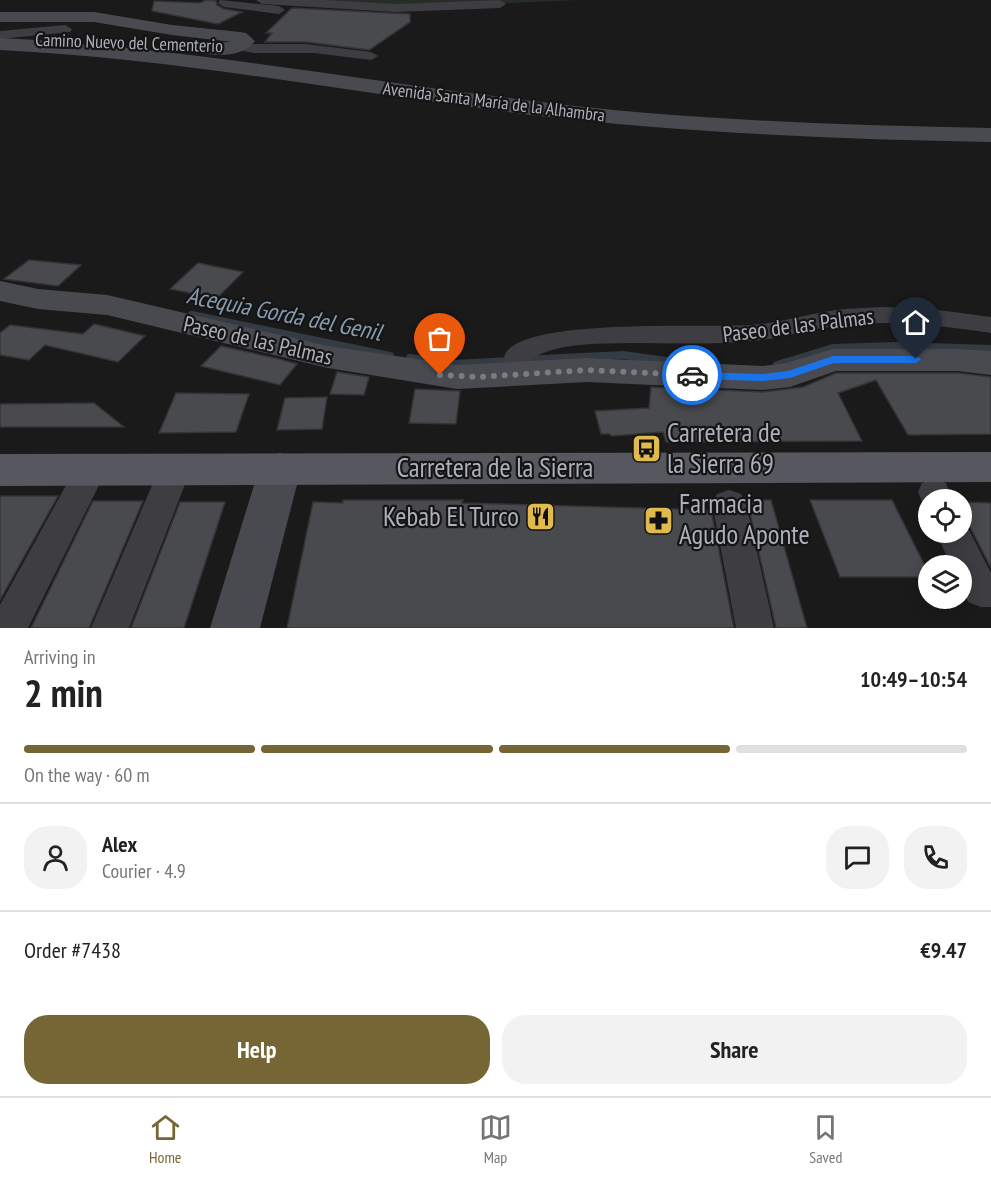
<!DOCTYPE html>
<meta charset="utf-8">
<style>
:root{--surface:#fff;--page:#f2f2f2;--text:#222;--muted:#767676;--line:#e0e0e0;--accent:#776635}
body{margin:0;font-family:"PT Sans Narrow",sans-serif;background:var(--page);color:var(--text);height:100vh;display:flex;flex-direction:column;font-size:22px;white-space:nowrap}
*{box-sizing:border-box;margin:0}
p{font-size:20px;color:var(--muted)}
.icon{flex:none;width:33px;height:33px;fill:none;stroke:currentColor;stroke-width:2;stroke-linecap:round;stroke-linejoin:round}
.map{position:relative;height:628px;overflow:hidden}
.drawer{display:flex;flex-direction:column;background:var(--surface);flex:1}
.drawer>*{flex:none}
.buttons{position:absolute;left:918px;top:489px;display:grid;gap:12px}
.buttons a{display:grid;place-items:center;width:54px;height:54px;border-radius:50%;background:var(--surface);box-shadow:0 3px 15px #0003;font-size:30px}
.pin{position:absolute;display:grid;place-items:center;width:51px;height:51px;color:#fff;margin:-62px -26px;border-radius:50% 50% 50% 0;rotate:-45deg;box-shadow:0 0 6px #0007}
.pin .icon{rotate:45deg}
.courier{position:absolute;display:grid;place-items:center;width:60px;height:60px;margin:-30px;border:4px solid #1a73e8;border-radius:50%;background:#fff;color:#222;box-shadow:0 2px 8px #0007}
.overview em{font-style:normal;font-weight:700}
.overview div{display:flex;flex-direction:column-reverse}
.overview{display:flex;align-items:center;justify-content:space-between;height:102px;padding:0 24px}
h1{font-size:39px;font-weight:700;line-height:45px}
.bar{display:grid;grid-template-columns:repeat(4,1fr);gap:9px 6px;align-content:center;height:72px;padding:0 24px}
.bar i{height:8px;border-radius:4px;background:var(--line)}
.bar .current{background:var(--accent)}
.bar p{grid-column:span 4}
.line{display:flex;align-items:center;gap:15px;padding:0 24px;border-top:2px solid var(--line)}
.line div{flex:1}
.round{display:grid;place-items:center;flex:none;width:63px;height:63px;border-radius:24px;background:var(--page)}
.button{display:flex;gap:12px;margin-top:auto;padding:12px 24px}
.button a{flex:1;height:69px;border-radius:24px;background:var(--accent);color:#fff;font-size:24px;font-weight:700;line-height:69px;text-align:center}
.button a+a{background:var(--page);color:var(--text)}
.dock{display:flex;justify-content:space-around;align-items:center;height:84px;border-top:2px solid var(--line);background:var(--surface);font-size:16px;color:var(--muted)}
.dock a{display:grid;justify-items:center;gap:3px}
.dock .current{color:var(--accent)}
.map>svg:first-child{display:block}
.green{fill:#262d27}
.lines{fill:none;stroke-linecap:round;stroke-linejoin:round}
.stream{stroke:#343b43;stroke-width:8}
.building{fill:#494a4e;stroke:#343437;stroke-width:1.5}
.street{fill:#3d3d42;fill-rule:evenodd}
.secondary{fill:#494a50;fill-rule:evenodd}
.primary{fill:#57585f;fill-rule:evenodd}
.route{fill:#1a73e8}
.done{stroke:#7a7c82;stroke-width:6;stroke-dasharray:0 10.8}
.labels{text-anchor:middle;stroke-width:4.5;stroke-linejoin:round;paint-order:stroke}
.far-street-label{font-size:18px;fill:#adb0ba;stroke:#151516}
.street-label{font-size:22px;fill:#adb0ba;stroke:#151516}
.water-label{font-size:24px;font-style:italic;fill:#889bb0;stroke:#151516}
.near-poi-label{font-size:27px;fill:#adb0ba;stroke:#151516;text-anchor:start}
.near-street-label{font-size:27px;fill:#adb0ba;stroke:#151516}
</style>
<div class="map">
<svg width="991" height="628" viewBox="0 0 991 628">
<rect width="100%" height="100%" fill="#1a1a1b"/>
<path class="green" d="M301,0H579L396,8Z"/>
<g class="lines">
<g class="stream">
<path d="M192,315L390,356"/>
<path d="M410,358L455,364L512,361"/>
<path d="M523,360L623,355L680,363"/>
<path d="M777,365L833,348L896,346L991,349"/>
</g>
</g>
<g class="building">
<path d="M206,0L216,1L217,5L224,9L242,12L218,24L152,11L154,1L200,3Z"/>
<path d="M292,8L410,14V22L369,50L306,42H265L272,33H266Z"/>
<path d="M29,260L81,265L58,286L4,279Z"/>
<path d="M198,263L243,272L217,298L170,289Z"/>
<path d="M94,324L145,336L118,362L45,345L29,360L0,355V333L10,325L83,334Z"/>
<path d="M221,346L279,359L297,364L280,385L201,366Z"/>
<path d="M337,372L369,377L364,395L330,394Z"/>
<path d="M836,373H958L991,377V434L908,435L876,380L838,393L862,441L666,442L663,432L611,436L610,434H601L595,411L649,408L651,387L763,392L803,387Z"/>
<path d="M415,389L460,391L456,424L409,423Z"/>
<path d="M176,393L249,394L236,432L159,433Z"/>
<path d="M327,397L322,429L277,430L285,398Z"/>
<path d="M94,403L124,427H0V404Z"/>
<path d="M0,496H58L0,600Z"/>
<path d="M343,500H463L462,503L711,510L734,628H287L313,502L343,503Z"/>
<path d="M747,500H771L807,628H776Z"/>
<path d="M810,500H892L928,572V577H840Z"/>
<path d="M93,501H143L89,628H31Z"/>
<path d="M180,502H225L184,628H131Z"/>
<path d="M962,502L991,503V568L967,521L962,519Z"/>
</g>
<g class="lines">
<g class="street">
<path d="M220,0L279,6L285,10L279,14L224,7L218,3Z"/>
<path d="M256,0H325L396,4L500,0L506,4L500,8L396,12L262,4Z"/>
<path d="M65,25L72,29L70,32L0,39V31Z"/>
<path d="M237,42L254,44H306L371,52L378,56L371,60L314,53H254L232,49L230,46L232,43Z"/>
<path d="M882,307L931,309L991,317V333C940,326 889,319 837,326C809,329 781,339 752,341C711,345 670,343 629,343C597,344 560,342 531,359V373L527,380L517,382L507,380C502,372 501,357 508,350C538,318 704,328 751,325C779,323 808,314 836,310C851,308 867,308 882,307Z"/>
<path d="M91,457L102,460L107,469L28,628H0V605L80,460Z"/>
<path d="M175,457L186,460L191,469L129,628H91L159,469L164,460Z"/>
<path d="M934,479L946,483L953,500H928V510L925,509L918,492L922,483Z"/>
<path d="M729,490L741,494L746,503L774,628H736L712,503L717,494Z"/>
<path d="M962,521L965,522L991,573V607H981L968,602L962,589V566H951L936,532H962Z"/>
</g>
<g class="secondary">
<path d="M0,12H94L172,25L240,32L246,33L255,41C243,59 210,56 191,51L189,47L191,43L232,42L172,35L94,22H0Z"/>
<path d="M0,38C180,47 354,80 532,101C684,120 838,125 991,128V142C838,139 684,133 531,115C353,93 181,59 0,50Z"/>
<path d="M0,281L38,289L107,295L328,346L457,365L587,358L763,366L786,363L833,349H958L991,351V375L958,371H836L790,387L763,390L587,382L457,389L328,368L107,315L38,309L0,301Z"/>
<path d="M280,453L295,458L301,469L260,628H210L259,469L265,458Z"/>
</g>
<path class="primary" d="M991,452V482L0,486V454Z"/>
</g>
<path class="route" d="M833,356H916L921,359L916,363H834L790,378L763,381L692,379L686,375L692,372L763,374L788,371Z"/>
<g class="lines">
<path class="done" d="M440,375L479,377L587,370L692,375"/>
</g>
<defs>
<symbol id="bus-square" viewBox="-11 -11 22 22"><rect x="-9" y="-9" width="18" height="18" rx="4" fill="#e0ba4d" stroke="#151516"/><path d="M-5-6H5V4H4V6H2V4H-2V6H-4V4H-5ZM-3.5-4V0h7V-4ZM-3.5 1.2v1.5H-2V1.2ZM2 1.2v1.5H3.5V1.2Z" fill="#111"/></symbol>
<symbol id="restaurant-square" viewBox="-11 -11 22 22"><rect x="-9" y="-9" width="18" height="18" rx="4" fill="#e0ba4d" stroke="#151516"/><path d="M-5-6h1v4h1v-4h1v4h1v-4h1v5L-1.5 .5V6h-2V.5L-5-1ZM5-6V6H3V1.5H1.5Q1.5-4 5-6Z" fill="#111"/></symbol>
<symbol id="pharmacy-square" viewBox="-11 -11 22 22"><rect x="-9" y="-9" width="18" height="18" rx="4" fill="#e0ba4d" stroke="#151516"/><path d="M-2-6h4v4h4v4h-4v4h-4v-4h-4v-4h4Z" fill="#111"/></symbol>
</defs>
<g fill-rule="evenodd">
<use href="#bus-square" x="630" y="432" width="33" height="33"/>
<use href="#restaurant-square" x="524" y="500" width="33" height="33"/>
<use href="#pharmacy-square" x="642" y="504" width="33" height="33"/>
</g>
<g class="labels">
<g class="far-street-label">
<text transform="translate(129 43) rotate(2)" y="6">Camino Nuevo del Cementerio</text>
<text transform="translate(494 102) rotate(7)" y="6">Avenida Santa María de la Alhambra</text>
</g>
<g class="street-label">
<text transform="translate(798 325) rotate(-7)" y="8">Paseo de las Palmas</text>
<text transform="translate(258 340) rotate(13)" y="8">Paseo de las Palmas</text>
</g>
<g class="water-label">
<text transform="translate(284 314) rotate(11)" y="8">Acequia Gorda del Genil</text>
</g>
<g class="near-poi-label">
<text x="667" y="442">Carretera de<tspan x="667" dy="31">la Sierra 69</tspan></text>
<text x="679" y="513">Farmacia<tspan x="679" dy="31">Agudo Aponte</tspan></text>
<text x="519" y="526" text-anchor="end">Kebab El Turco</text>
</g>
<g class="near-street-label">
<text x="495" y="477">Carretera de la Sierra</text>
</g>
</g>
</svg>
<div class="buttons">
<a><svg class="icon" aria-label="locate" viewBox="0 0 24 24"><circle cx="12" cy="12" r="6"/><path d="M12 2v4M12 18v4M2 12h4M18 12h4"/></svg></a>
<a><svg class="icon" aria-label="layers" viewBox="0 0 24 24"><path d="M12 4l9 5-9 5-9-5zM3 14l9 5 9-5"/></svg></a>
</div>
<div class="pin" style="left:440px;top:375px;background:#ea580c"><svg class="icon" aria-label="bag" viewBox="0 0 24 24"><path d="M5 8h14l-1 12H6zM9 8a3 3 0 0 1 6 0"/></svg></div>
<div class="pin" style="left:916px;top:359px;background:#1f2937"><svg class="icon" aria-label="home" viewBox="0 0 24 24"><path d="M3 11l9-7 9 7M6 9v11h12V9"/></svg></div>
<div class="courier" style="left:692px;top:375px"><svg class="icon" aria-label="car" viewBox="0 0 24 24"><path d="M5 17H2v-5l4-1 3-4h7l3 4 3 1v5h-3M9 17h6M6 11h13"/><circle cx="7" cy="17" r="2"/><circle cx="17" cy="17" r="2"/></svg></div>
</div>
<section class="drawer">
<div class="overview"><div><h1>2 min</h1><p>Arriving in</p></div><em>10:49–10:54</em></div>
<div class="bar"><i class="current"></i><i class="current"></i><i class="current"></i><i></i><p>On the way · 60 m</p></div>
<div class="line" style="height:108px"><a class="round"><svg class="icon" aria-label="person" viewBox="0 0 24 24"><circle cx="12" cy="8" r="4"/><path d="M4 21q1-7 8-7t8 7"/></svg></a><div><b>Alex</b><p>Courier · 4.9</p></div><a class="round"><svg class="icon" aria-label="chat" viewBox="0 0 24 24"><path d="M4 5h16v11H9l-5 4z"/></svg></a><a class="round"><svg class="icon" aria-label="phone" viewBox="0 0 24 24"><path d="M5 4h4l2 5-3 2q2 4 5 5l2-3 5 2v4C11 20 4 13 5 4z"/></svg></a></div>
<div class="line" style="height:78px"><div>Order #7438</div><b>€9.47</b></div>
<div class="button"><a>Help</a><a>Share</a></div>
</section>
<nav class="dock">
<a class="current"><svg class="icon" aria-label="home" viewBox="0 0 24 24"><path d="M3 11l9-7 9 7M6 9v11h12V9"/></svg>Home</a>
<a><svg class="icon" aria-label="map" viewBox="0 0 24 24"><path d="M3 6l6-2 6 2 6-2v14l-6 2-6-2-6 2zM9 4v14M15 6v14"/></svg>Map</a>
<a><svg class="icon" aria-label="saved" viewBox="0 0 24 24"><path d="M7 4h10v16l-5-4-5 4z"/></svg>Saved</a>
</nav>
